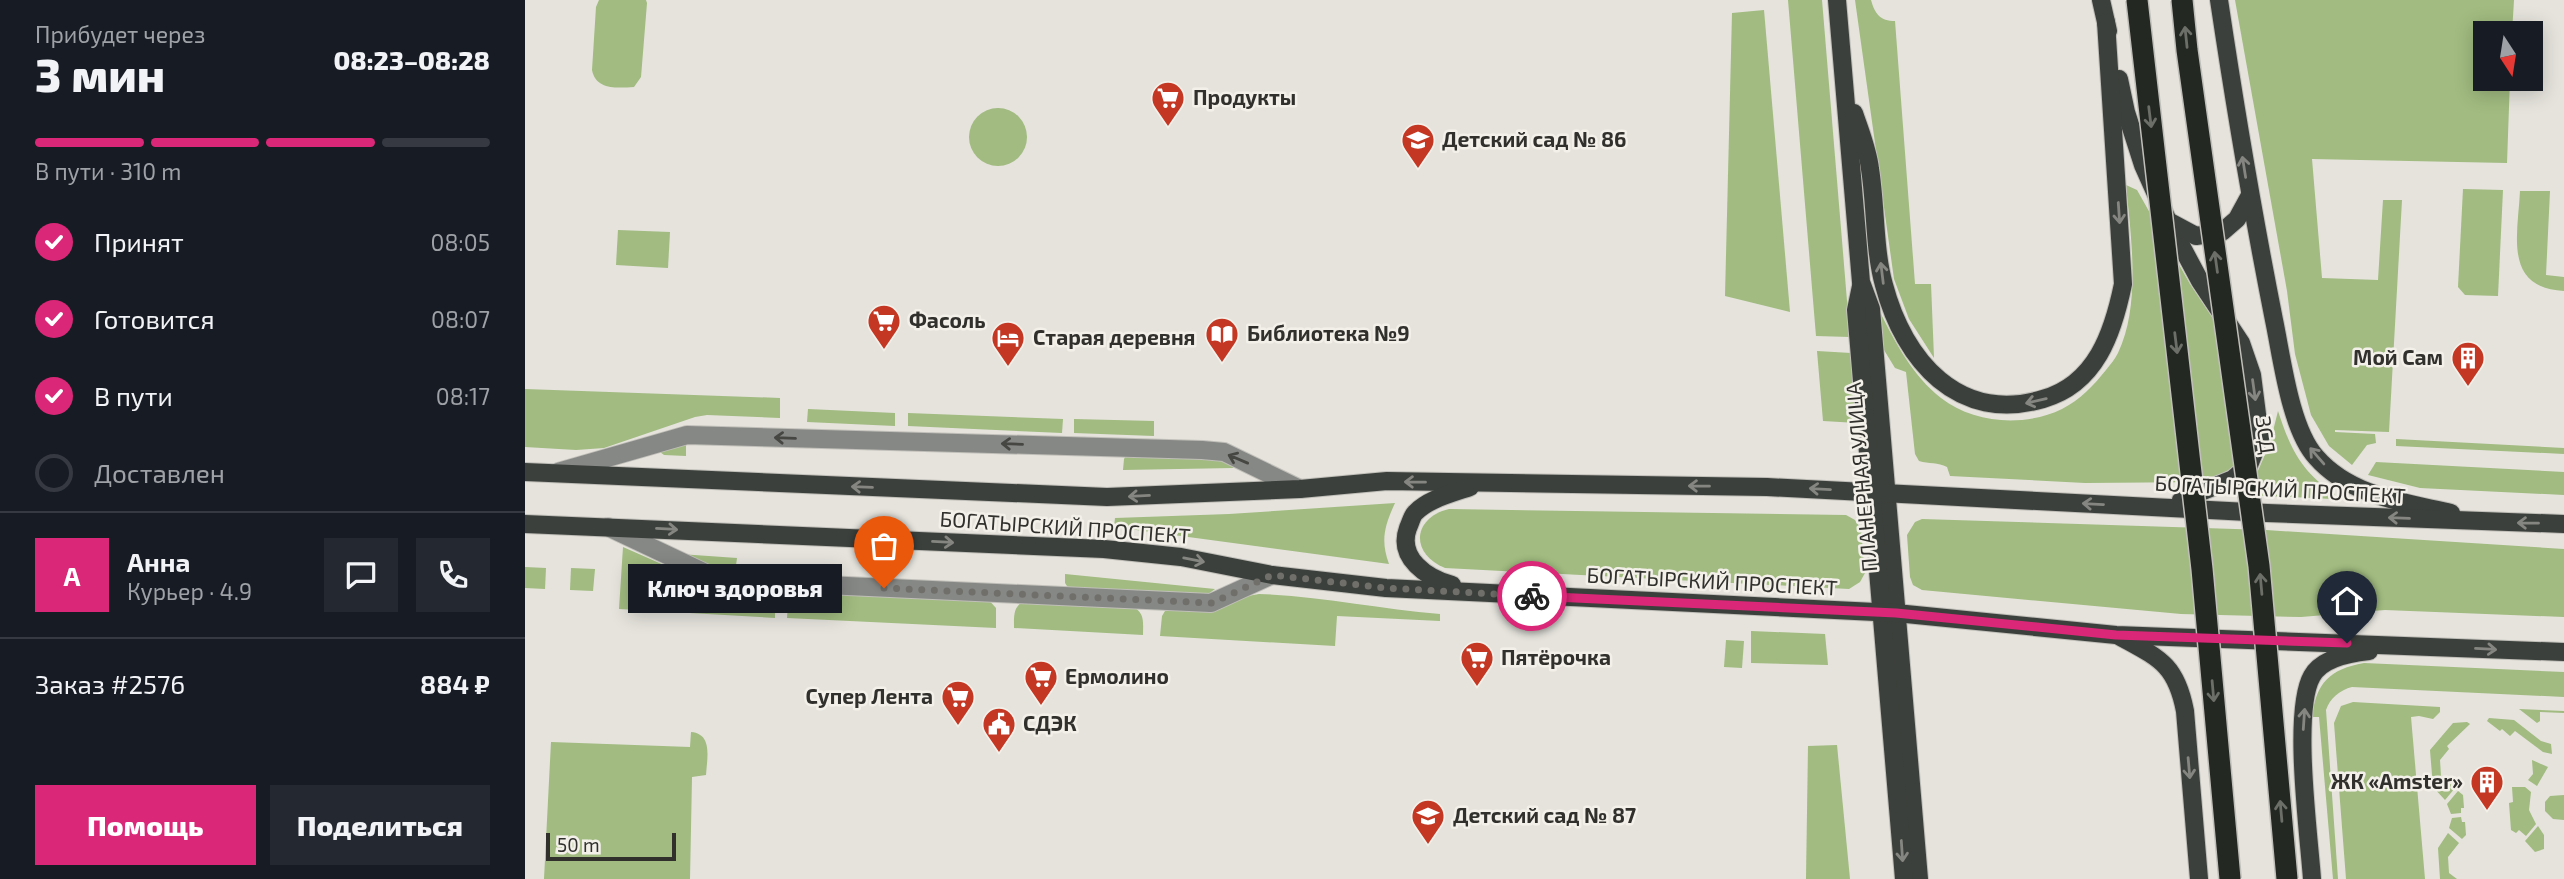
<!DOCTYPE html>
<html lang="ru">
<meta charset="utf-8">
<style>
:root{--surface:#171b24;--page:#242831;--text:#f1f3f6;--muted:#9ea1a6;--line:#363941;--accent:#db2777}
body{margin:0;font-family:"Exo 2",sans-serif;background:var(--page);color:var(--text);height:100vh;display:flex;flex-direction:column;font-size:26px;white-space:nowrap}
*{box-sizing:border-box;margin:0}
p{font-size:23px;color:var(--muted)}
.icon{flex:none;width:38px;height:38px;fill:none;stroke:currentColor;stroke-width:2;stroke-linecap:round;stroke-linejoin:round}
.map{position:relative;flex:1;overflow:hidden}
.sheet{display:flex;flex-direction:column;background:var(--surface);width:525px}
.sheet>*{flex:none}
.needle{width:46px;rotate:168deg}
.tools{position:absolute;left:1948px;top:21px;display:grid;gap:14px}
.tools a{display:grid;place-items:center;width:70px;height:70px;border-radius:0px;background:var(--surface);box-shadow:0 4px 18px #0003;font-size:35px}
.scale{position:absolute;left:21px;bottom:18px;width:130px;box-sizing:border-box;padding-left:7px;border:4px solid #31302d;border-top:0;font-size:19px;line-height:24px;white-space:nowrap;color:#31302d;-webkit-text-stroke:5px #f3f0e9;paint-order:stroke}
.pin{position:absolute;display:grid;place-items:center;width:60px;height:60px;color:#fff;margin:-72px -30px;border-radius:50% 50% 50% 0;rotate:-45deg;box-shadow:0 0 7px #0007}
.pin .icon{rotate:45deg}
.courier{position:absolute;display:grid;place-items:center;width:70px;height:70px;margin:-35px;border:5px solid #db2777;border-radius:50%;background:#fff;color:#222;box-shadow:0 2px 9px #0007}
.bubble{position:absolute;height:49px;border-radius:0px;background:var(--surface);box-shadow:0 4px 18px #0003;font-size:23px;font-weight:800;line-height:49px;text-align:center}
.headline em{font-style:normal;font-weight:800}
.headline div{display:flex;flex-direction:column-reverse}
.headline{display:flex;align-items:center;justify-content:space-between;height:119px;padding:0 35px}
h1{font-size:46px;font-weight:800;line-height:52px}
.bar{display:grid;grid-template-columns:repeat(4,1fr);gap:10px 7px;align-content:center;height:84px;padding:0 35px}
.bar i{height:9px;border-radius:5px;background:var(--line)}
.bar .current{background:var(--accent)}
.bar p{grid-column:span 4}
.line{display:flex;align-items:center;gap:18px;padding:0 35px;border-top:2px solid var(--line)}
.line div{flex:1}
.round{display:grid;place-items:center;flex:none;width:74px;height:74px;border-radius:0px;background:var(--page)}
ol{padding:0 35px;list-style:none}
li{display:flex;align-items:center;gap:21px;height:77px}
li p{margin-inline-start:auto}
li .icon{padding:7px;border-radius:50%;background:var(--accent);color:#fff;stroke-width:4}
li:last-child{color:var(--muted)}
li i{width:38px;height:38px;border:4px solid var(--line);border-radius:50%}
.primary-button{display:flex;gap:14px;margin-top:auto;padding:14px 35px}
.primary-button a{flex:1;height:80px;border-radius:0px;background:var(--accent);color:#fff;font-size:28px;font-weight:800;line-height:80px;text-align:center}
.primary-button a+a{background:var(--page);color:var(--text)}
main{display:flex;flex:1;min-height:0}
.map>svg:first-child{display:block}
.green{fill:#a1bb80}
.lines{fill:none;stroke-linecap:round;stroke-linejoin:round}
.minor-casing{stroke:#c1bfb9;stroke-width:20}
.major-casing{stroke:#c1bfb9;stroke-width:20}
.minor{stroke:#868886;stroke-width:18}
.major{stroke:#3c403c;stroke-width:18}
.highway-bridge-casing{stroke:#c1bfb9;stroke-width:24;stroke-linecap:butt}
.highway-bridge{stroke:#242823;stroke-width:21}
.oneway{stroke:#6c6e68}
.oneway2{stroke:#858681}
.oneway3{stroke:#464643}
.done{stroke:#706f6a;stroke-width:7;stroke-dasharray:0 12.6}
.route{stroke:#db2777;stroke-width:9}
.labels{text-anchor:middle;stroke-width:5;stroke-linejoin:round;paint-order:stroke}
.poi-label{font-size:21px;font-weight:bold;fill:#31302d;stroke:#f3f0e9;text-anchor:start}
.street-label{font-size:21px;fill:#31302d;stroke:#f3f0e9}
</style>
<main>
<section class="sheet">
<div class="headline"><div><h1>3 мин</h1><p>Прибудет через</p></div><em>08:23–08:28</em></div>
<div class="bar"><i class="current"></i><i class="current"></i><i class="current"></i><i></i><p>В пути · 310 m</p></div>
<ol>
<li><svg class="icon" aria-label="check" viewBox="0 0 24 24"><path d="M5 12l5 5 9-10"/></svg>Принят<p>08:05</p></li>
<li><svg class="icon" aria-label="check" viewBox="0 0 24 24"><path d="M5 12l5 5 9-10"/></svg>Готовится<p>08:07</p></li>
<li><svg class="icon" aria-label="check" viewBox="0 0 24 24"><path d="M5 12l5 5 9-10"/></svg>В пути<p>08:17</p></li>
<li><i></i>Доставлен</li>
</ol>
<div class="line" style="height:126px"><b class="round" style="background:var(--accent);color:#fff">А</b><div><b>Анна</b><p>Курьер · 4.9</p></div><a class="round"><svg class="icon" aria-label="chat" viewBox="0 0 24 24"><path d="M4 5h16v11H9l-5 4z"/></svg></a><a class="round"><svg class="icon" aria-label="phone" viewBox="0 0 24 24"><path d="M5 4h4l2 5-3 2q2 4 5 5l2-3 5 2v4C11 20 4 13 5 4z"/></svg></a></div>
<div class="line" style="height:91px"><div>Заказ #2576</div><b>884 ₽</b></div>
<div class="primary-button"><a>Помощь</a><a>Поделиться</a></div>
</section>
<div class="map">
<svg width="2039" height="879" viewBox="0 0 2039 879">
<rect width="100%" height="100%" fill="#e5e3dc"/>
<g class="green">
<path d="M74,0H121L122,3L116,77L109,87C91,88 71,90 67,70L71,7Z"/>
<path d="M1263,0H1297L1325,337L1291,336Z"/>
<path d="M1330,0H1346C1350,14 1355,21 1370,21L1390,284H1406L1409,358L1384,319L1369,279Z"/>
<path d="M1710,0H1989L1987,33H1960V79H1985L1982,163L1787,159L1797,278L1853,280L1858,200H1877L1864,432L1810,430V432L1850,434L1851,443L1842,445L1827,465L1804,446L1786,415L1770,354L1762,291Z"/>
<path d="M1239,10L1265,312L1200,296L1207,13Z"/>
<circle cx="473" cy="137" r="29"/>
<path d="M1601,185L1612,190L1665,284L1713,356L1720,381L1727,438L1713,465L1681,482L1560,483L1425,476L1422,467C1413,462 1404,464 1394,461L1390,454L1381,372L1370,368L1359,350L1355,312C1371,344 1388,376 1416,398C1449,424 1500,427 1537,409C1555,400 1569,385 1581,370C1585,365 1590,359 1593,353C1616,305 1606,236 1601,185Z"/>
<path d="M1938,189L1978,190L1973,296L1940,295L1933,287Z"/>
<path d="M1995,191H2025L2021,275L2039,277V291C1978,288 1993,234 1995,191Z"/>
<path d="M93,230L145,232L143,268L91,265Z"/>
<path d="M1292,351L1326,353L1332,423L1298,421Z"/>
<path d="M0,389L255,398V418L182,415L170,417L79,448L51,450L0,447Z"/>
<path d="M283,409L370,413V426L282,422Z"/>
<path d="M1753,411C1765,448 1776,472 1810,494L1808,499L1699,494L1732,473L1745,443Z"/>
<path d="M383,413L538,419L537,433L383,426Z"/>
<path d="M549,419L629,421V436L549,433Z"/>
<path d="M1871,439L2039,448V454L1871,446Z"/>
<path d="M161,442V456L139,455L135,452Z"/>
<path d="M602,454L692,459L709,465L708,468L598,470L599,459Z"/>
<path d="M1851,462L2039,472V495L1895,488L1843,475Z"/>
<path d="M870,503C860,525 855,540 864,564L589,527L590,518L704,514Z"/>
<path d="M924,509L1321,515L1330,520L1336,529L1340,573L1335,582L1324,589L920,568C885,554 887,518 924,509Z"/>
<path d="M1397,519L1741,530L2039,549V617L1860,610L1776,617L1656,614L1397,590L1388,585L1385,577L1382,535L1390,522Z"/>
<path d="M98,547L182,584L242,591C251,599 250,607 250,618L94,609Z"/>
<path d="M155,554L212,558L210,573L200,574Z"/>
<path d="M0,567L21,568L20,589L0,588Z"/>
<path d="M46,568L70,569L68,591L45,590Z"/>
<path d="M540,574L690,589L682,595L544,589L540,583Z"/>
<path d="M273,590L461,597L471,608V628L262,618L263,601Z"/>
<path d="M734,594C795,596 854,609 915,614V621L812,616L810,646L635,636L637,616L640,611Z"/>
<path d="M501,600L607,606C620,613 618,621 618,635L489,628C489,615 488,606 501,600Z"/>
<path d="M1226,631L1300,634L1303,665L1226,663Z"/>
<path d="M1201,640L1219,641L1217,668L1199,667Z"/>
<path d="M1839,663L2039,672V697L1827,687C1815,690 1805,698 1801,710L1813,879H1808L1794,717H1787C1791,683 1805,669 1839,663Z"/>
<path d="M1828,702L1915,707V712L1908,719L1894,716L1886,717L1900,879H1821L1809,723L1816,706Z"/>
<path d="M1994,709L2039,711V713L2015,712V721L2012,723Z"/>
<path d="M1964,718L1989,720L2016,741L2026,744L2027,754L2018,752L1990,731L1985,736L1977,729L1975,731L1962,721Z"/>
<path d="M1942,722L1945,724L1922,746L1924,749L1915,760L1916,776L1930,788L1920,800L1908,787L1905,750L1928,723Z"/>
<path d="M166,732C188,734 182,758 181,775L167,777L165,879H19L26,742L165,747Z"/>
<path d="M1312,745L1325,879H1281L1283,746Z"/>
<path d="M2007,760L2023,767L2012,786L2003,780L2008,774Z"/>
<path d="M1987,787H2000L2006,792L2004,810L2011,824L2001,836L1994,830L1991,833L1986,830L1984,803L1988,802Z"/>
<path d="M1933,791L1938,795L1939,808H1936V813L1926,814L1922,804Z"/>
<path d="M2039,795V820L2028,819L2020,811V802L2025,796Z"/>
<path d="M1936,817L1937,822H1940L1941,835L1937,839L1924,828L1927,818Z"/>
<path d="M2013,826L2019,835V849L2010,852L2000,841Z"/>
<path d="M1923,833L1934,843L1923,857L1924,873L1932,879H1915L1913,848Z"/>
</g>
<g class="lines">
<defs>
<g id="minor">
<path d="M33,472L162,435L677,450L699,452L775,489"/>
<path d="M83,527L195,580L686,603L747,575"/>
</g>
<g id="major">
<path d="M1312,0L1336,282L1346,309L1394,879"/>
<path d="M1576,0L1583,31"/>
<path d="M1694,0C1710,107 1728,214 1749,320C1757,358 1765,428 1791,457C1825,496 1878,502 1926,513"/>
<path d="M1594,79L1601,112L1618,165L1643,221L1675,281L1716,343L1727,375L1735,438L1724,465L1708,479L1656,500"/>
<path d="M1329,113C1335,131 1343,150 1345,169C1351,206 1349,250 1359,285C1379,361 1434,424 1518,399C1571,384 1588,333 1598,284L1581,22"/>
<path d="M1643,221L1671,236L1697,232L1712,219L1724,197"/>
<path d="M1336,286L1331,310L1379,879"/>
<path d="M0,472L582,497L775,489L862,481L1242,487L1742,513L2039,524"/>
<path d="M0,524L579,549L656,557L747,575L861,588L1371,613L1591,635L2039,652"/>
<path d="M927,585C902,578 872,558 883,528C885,524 887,516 890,513C903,499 928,493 945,487"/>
<path d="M1594,636C1634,658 1651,664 1660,711L1674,879"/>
<path d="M1787,879C1784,835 1767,711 1787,676C1797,658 1825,653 1844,651"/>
</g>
</defs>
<use href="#minor" class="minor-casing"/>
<use href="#major" class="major-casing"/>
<use href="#minor" class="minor"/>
<use href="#major" class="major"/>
<defs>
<g id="highway-bridge">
<path d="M1612,0L1677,569L1705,879"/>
<path d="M1657,0L1662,50L1734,566L1762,879"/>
</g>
</defs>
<use href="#highway-bridge" class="highway-bridge-casing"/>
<use href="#highway-bridge" class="highway-bridge"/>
</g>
<defs><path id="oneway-shaft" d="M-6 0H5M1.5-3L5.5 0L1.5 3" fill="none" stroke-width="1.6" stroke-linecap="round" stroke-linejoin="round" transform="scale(1.75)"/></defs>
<g class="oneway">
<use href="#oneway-shaft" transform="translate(1661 37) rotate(-96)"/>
<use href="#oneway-shaft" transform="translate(1625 117) rotate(83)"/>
<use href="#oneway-shaft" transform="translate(1691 262) rotate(-98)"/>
<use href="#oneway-shaft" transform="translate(1651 343) rotate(83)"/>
<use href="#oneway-shaft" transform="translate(1736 584) rotate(-95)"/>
<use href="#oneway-shaft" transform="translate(1688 691) rotate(85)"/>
<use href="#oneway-shaft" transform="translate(1756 811) rotate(-95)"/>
</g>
<g class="oneway2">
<use href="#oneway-shaft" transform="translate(1719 167) rotate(-99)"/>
<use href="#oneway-shaft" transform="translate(1594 213) rotate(86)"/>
<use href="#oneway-shaft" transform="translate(1357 273) rotate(-97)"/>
<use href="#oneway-shaft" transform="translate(1729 390) rotate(82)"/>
<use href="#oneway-shaft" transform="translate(1511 401) rotate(167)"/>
<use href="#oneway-shaft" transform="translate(1792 456) rotate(-131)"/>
<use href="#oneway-shaft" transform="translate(890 482) rotate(-179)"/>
<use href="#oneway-shaft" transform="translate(1174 486) rotate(-179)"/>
<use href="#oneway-shaft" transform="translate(337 487) rotate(-178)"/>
<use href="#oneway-shaft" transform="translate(1295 489) rotate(-177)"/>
<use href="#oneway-shaft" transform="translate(614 496) rotate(177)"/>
<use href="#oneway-shaft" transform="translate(1568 504) rotate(-177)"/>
<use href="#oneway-shaft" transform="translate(1874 518) rotate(-178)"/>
<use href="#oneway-shaft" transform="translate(2003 523) rotate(-179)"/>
<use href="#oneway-shaft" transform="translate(142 529) rotate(3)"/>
<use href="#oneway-shaft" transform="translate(418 542) rotate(3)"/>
<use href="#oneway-shaft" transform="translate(669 560) rotate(11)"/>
<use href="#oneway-shaft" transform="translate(1961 649) rotate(3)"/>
<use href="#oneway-shaft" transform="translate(1779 719) rotate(-86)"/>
<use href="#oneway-shaft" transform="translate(1664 768) rotate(85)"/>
<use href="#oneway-shaft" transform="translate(1377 851) rotate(86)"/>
</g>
<g class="oneway3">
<use href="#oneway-shaft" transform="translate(260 438) rotate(-178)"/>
<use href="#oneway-shaft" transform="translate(487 444) rotate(-178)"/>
<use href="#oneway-shaft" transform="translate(713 459) rotate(-157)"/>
</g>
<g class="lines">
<path class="done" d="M359,588L687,603L747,575L861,588L1007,596"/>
<path class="route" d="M1007,596L1371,613L1591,635L1822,643"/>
</g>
<defs>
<symbol id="supermarket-pin" viewBox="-11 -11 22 30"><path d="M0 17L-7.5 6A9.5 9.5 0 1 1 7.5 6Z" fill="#c33723" stroke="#f3f0e9"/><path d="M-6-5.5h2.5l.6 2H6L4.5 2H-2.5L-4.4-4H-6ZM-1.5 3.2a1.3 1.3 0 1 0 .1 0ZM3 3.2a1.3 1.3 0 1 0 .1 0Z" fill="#fff"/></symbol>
<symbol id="school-pin" viewBox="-11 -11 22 30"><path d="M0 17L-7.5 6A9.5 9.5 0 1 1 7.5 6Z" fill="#c33723" stroke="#f3f0e9"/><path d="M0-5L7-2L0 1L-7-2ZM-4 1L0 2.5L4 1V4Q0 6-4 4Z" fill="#fff"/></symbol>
<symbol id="library-pin" viewBox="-11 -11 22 30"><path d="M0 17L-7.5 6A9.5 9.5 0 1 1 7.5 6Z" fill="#c33723" stroke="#f3f0e9"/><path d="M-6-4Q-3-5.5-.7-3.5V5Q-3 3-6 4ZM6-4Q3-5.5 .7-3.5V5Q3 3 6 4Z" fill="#fff"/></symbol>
<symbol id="hotel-pin" viewBox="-11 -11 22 30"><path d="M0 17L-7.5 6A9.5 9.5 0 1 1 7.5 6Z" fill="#c33723" stroke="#f3f0e9"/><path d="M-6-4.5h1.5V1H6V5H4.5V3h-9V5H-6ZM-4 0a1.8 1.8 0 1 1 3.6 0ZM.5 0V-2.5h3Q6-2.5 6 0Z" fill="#fff"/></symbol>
<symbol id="building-pin" viewBox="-11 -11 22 30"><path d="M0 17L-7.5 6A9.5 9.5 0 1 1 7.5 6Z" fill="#c33723" stroke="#f3f0e9"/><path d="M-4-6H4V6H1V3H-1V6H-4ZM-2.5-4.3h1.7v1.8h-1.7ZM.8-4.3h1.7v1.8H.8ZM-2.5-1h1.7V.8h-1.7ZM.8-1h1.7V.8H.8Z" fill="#fff"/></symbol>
<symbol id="civic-pin" viewBox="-11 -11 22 30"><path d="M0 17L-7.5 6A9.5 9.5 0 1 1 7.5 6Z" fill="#c33723" stroke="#f3f0e9"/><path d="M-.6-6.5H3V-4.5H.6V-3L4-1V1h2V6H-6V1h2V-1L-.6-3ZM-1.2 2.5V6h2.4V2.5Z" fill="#fff"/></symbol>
</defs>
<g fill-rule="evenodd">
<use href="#supermarket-pin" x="624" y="79" width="38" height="52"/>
<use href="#school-pin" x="874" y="121" width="38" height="52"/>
<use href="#supermarket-pin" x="340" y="302" width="38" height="52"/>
<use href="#library-pin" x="678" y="315" width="38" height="52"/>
<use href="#hotel-pin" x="464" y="319" width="38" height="52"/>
<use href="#building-pin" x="1924" y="339" width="38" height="52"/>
<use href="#supermarket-pin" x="933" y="639" width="38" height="52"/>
<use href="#supermarket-pin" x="497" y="658" width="38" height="52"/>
<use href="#supermarket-pin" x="414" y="678" width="38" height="52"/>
<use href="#civic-pin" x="455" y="705" width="38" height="52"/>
<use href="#building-pin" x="1943" y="763" width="38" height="52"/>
<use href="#school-pin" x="884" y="797" width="38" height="52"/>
</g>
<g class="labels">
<g class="poi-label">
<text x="668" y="105">Продукты</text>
<text x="917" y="147">Детский сад № 86</text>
<text x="384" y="328">Фасоль</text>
<text x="722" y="341">Библиотека №9</text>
<text x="508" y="345">Старая деревня</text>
<text x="1918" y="365" text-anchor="end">Мой Сам</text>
<text x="976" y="665">Пятёрочка</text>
<text x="540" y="684">Ермолино</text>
<text x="408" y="704" text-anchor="end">Супер Лента</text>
<text x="498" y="731">СДЭК</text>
<text x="1938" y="789" text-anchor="end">ЖК «Amster»</text>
<text x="928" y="823">Детский сад № 87</text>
</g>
<g class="street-label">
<text transform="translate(1740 435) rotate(82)" y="7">ЗСД</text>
<text transform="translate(1337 477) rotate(-95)" y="7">ПЛАНЕРНАЯ УЛИЦА</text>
<text transform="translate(1755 490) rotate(3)" y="7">БОГАТЫРСКИЙ ПРОСПЕКТ</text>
<text transform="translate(540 528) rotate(4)" y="7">БОГАТЫРСКИЙ ПРОСПЕКТ</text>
<text transform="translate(1187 582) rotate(3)" y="7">БОГАТЫРСКИЙ ПРОСПЕКТ</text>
</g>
</g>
</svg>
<div class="tools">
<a><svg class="needle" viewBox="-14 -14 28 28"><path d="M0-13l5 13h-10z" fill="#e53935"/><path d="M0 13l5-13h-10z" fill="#9ea1a6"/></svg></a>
</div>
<div class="scale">50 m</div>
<div class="pin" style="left:359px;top:588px;background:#ea580c"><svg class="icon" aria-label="bag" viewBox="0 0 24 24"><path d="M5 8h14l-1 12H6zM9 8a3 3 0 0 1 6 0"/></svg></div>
<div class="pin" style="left:1822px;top:643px;background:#1f2937"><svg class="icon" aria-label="home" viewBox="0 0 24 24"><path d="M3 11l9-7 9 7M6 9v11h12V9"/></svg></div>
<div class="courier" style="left:1007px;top:596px"><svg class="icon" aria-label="bike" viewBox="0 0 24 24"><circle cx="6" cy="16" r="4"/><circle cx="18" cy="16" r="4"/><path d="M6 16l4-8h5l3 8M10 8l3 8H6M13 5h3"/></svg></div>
<div class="bubble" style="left:103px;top:564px;width:214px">Ключ здоровья</div>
</div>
</main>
